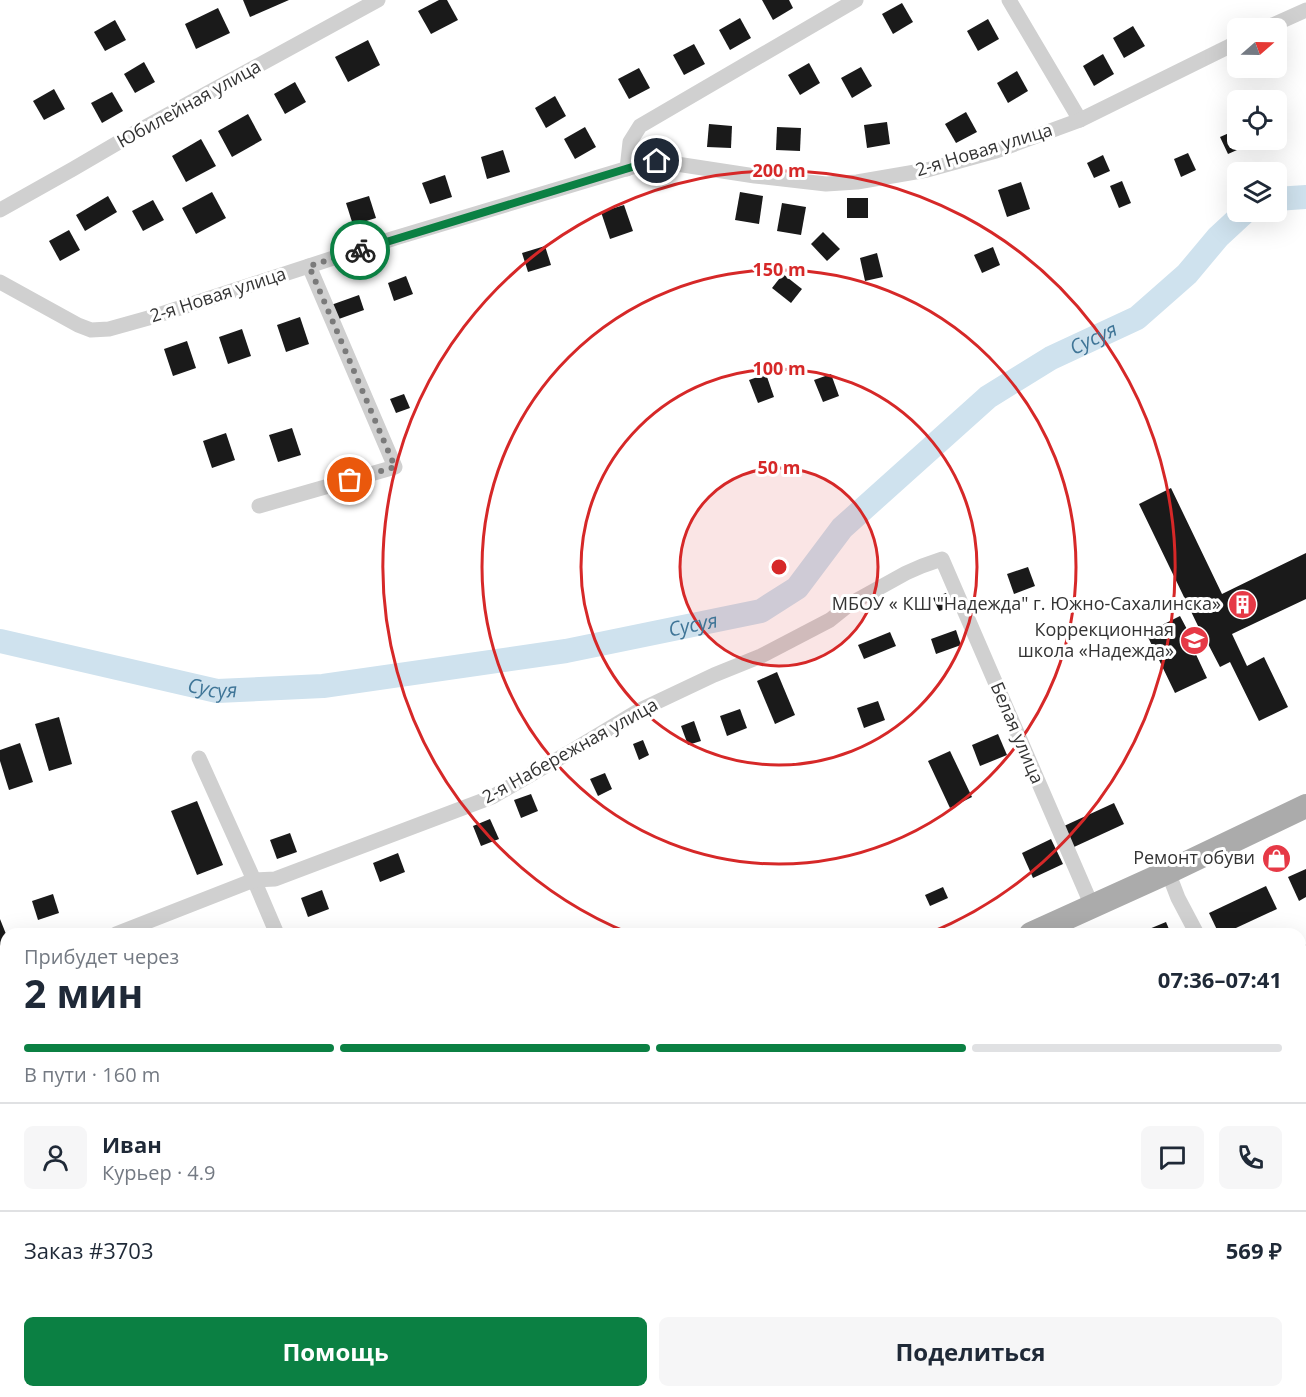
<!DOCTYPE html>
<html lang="ru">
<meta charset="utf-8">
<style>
:root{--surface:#fff;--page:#f6f6f7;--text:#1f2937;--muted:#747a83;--line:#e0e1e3;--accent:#0b8043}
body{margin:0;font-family:"Open Sans",sans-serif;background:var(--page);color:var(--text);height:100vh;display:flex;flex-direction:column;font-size:22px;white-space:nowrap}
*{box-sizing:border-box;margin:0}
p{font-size:20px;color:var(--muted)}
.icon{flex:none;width:33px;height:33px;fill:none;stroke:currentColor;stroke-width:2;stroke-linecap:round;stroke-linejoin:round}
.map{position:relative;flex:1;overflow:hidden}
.drawer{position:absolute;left:0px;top:928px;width:1306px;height:470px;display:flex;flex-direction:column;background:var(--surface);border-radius:18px 18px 0 0;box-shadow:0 6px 24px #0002}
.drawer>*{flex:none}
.needle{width:39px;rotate:70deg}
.fabs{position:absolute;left:1227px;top:18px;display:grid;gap:12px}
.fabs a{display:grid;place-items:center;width:60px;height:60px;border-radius:9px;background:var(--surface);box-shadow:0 6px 24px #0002;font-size:30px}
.pin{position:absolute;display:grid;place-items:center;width:51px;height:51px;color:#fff;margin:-26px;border:3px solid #fff;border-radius:50%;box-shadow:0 2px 6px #0007}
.courier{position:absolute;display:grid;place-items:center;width:60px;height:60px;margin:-30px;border:4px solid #0b8043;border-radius:50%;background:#fff;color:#222;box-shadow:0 2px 8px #0007}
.overview em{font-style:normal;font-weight:700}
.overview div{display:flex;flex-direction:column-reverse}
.overview{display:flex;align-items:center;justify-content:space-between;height:102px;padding:0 24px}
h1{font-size:39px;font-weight:700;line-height:45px}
.bar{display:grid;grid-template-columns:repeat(4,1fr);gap:9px 6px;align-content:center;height:72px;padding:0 24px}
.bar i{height:8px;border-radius:4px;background:var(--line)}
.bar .current{background:var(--accent)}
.bar p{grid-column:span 4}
.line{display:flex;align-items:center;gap:15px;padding:0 24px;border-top:2px solid var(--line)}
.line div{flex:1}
.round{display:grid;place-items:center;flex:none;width:63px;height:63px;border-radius:9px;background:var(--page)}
.cta{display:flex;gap:12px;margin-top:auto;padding:12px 24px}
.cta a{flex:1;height:69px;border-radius:9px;background:var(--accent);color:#fff;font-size:24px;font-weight:700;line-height:69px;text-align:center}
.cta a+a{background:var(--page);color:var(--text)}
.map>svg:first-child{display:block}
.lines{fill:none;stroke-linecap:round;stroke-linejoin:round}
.river{stroke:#cfe2ee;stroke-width:24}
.building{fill:#1a1a1a}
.street{stroke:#d0d0d0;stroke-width:15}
.primary{stroke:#ababab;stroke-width:24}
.done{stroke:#7a7a7a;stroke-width:6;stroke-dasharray:0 10.8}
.route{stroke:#0b8043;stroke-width:8}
.ring{fill:none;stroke:#d62828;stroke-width:3}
.labels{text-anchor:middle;stroke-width:6;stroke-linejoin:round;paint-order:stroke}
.street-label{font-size:18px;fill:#333;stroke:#fff}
.poi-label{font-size:18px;fill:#333;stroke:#fff;text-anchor:end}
.water-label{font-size:20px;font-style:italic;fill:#3f7597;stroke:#fff}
.centre{fill:#d62828;stroke:#fff;stroke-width:3}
.ring-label{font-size:18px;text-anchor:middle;font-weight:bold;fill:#d62828;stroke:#fff;stroke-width:6;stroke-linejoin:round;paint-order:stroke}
</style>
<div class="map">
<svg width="1306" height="1397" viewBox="0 0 1306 1397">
<rect width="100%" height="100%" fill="#fff"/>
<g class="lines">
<g class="river">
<path d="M1276,199L1306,197"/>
<path id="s1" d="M0,641L217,691L323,686L566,651L761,611L797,588L842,528L988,397L1051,358L1137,318L1187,274L1218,237L1245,212"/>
</g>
</g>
<g class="building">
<path d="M243,0H289L250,17Z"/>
<path d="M439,0H447L458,20L431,34L418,11Z"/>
<path d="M762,0H789L793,8L773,20Z"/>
<path d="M902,3L913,22L893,34L882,14Z"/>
<path d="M218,8L230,33L196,49L185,24Z"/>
<path d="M740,18L751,38L730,50L719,30Z"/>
<path d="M988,19L999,39L978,51L967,31Z"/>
<path d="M115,20L126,40L105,51L94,32Z"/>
<path d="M1133,26L1145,46L1124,58L1113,38Z"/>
<path d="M368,40L380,65L348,82L335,57Z"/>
<path d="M694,44L705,64L684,75L673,55Z"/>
<path d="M1103,54L1114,74L1094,86L1083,66Z"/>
<path d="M144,62L155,82L135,93L124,74Z"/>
<path d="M809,63L820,83L800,95L788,75Z"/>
<path d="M861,67L872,86L852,98L841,78Z"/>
<path d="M639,68L650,88L629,99L618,79Z"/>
<path d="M1017,71L1028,91L1008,103L997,83Z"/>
<path d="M295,82L306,102L285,114L274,94Z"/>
<path d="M54,89L65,109L44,120L33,101Z"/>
<path d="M112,92L123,111L102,123L91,103Z"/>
<path d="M555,96L566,116L546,128L535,108Z"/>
<path d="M966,112L977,132L956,143L945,124Z"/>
<path d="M248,114L262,140L232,157L218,131Z"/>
<path d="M887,122L890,144L867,148L864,125Z"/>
<path d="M709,124L732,126L731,148L707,147Z"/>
<path d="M585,127L596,147L575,159L564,139Z"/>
<path d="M777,127L801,128L800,151L776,150Z"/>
<path d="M1238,129V140H1243L1246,146L1228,154L1220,137Z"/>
<path d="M201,139L216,166L186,182L172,156Z"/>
<path d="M503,150L510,172L487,179L481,157Z"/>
<path d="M1188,153L1196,170L1181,177L1174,159Z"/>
<path d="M1103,155L1110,171L1094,178L1087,163Z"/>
<path d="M445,175L452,197L430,204L422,183Z"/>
<path d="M1122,181L1131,203L1119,208L1110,186Z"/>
<path d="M1021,182L1030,209L1007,217L998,190Z"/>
<path d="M212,192L226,218L196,234L182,208Z"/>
<path d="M740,192L763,196L759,224L735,220Z"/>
<path d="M108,196L117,212L85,231L76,215Z"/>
<path d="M369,196L376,218L353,225L346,203Z"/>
<rect x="847" y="198" width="21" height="20"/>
<path d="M153,200L164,220L143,231L132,211Z"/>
<path d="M782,203L806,207L801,235L777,231Z"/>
<path d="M624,205L633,231L610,239L601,212Z"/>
<path d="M69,230L80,250L60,261L49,241Z"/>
<path d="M823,232L840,249L827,261L811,244Z"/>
<path d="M545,246L551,265L528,272L522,253Z"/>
<path d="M993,247L1000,265L982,273L974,255Z"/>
<path d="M877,253L883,277L865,281L860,258Z"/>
<path d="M783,274L802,289L791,303L772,288Z"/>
<path d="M406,276L413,294L394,301L388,283Z"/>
<path d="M359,295L364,310L336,320L331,305Z"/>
<path d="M300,317L309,344L286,352L277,325Z"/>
<path d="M242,329L251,356L228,364L219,337Z"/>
<path d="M187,341L196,368L173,376L164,349Z"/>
<path d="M766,374L774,397L758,403L749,380Z"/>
<path d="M831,374L839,396L823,402L814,380Z"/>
<path d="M404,394L410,408L396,413L390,399Z"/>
<path d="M292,428L301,455L278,462L269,435Z"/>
<path d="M226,433L235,460L212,468L203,441Z"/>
<path d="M1171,488L1222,594L1306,553V599L1232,634L1247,666L1264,657L1288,707L1259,721L1230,662L1220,667L1207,642L1193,648L1207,678L1175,693L1146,633L1180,616L1189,633L1199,628L1139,504Z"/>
<path d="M1028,567L1035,586L1014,594L1007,574Z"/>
<path d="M946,593L951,607L939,611L933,598Z"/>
<path d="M956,630L961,645L936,654L931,639Z"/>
<path d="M890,632L896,646L864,659L858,645Z"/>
<path d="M777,672L795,715L775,724L757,681Z"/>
<path d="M878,701L885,720L864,728L857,708Z"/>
<path d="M740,709L747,728L727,736L720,716Z"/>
<path d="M59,717L72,764L49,771L35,724Z"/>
<path d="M694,721L701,741L688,745L681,726Z"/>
<path d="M998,734L1007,755L980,766L972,745Z"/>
<path d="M643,740L649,755L639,760L633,744Z"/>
<path d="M20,743L33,782L9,790L0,761V750Z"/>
<path d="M950,751L972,797L950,808L928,761Z"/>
<path d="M605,773L612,789L598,796L590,779Z"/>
<path d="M531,794L538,811L521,818L514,800Z"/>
<path d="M197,801L223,865L197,875L171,811Z"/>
<path d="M1114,803L1124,824L1074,847L1064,826Z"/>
<path d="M490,819L499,839L481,846L473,826Z"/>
<path d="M290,833L297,852L277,859L270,840Z"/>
<path d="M1051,839L1063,864L1033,878L1022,853Z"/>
<path d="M398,853L405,872L380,882L373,863Z"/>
<path d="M1306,869V897L1299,901L1288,877Z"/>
<path d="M1266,886L1277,909L1223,934H1219L1209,913Z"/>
<path d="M943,887L948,898L930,906L925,895Z"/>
<path d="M322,890L329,909L308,917L301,898Z"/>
<path d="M53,894L59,913L38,920L32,901Z"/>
<path d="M0,919L6,934V951L0,953Z"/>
<path d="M1166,922L1171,934H1137Z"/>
<path d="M1304,942L1306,946V972L1300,974V944Z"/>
<path d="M1306,1025V1055L1300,1057V1028Z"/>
<path d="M1306,1193V1221L1300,1208V1196Z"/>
<path d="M6,1291V1323L0,1325V1294Z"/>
<path d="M152,1392H220L207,1397H140Z"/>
<path d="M439,1392H477V1397H438Z"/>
<path d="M1080,1392H1111L1113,1397H1082Z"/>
<path d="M1270,1392H1289L1291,1397H1264L1263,1395Z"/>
</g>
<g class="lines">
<g class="street">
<path d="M1009,0L1080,120"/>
<path d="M1266,28L1306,10"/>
<path d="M627,169L630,142L640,126L856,0"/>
<path d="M0,210L73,169L138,131L378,0"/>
<path d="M0,282L78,325L91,330L109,329L152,317L395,238L642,164L657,161L755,176L826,184L857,182L927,170L996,151L1080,120L1238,42"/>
<path d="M259,506L395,467L309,266"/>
<path d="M199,758L254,880L277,934"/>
<path d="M1168,872L1178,898L1197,934"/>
<path d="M116,934L254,880L275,879L492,797L570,752L640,710L714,675L761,656L830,620L850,604L906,573L922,566L942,559L1092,906"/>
<path d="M0,980L6,978"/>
<path d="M1300,1105L1306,1113"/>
<path d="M1300,1171L1306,1168"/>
<path d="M954,1392L957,1397"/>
<path d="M405,1397V1392"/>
<path d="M840,1397L850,1392"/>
</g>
<g class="primary">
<path d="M1031,934L1168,872L1306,806"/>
<path d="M7,1397L18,1392"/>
</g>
</g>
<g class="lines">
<path class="done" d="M350,480L395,467L309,266L360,250"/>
<path class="route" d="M360,250L642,164L657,161"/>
</g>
<circle cx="779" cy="567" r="99" fill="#d62828" fill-opacity=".12"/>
<g class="ring">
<circle cx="779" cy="567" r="99"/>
<circle cx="779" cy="567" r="198"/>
<circle cx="779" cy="567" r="297"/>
<path d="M631 934A396 396 0 1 1 927 934"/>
</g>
<defs>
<symbol id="building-disc" viewBox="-11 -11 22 22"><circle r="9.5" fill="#e63946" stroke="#fff"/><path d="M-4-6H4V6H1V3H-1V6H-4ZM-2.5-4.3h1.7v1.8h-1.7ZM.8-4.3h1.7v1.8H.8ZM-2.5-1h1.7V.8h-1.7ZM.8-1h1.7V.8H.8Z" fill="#fff"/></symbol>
<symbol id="school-disc" viewBox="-11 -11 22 22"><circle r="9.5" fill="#e63946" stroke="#fff"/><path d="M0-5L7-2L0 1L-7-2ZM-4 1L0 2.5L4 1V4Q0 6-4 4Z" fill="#fff"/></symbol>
<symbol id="shop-disc" viewBox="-11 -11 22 22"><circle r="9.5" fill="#e63946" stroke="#fff"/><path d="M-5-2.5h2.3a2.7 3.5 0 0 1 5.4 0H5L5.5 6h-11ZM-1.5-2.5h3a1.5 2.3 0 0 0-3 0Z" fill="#fff"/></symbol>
</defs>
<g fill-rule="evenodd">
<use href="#building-disc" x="1226" y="588" width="33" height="33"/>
<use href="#school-disc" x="1178" y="624" width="33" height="33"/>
<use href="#shop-disc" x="1260" y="842" width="33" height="33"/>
</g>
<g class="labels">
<g class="street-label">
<text transform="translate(189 104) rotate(-29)" y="6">Юбилейная улица</text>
<text transform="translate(984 150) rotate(-17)" y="6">2-я Новая улица</text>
<text transform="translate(218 295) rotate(-18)" y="6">2-я Новая улица</text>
<text transform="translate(1017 733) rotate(67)" y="6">Белая улица</text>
<text transform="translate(570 751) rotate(-29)" y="6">2-я Набережная улица</text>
</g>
<g class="poi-label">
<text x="1221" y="610">МБОУ « КШ "Надежда" г. Южно-Сахалинска»</text>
<text x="1174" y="636">Коррекционная<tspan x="1174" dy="21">школа «Надежда»</tspan></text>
<text x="1255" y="864">Ремонт обуви</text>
</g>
<g class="water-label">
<text dy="7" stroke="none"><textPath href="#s1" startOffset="1208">Сусуя</textPath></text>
<text dy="7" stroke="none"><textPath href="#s1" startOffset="704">Сусуя</textPath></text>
<text dy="7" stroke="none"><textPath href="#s1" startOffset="218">Сусуя</textPath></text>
</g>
</g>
<circle cx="779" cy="567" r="9" class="centre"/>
<g class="ring-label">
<text x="779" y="177">200 m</text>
<text x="779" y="276">150 m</text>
<text x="779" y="375">100 m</text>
<text x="779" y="474">50 m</text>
</g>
</svg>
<div class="fabs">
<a><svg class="needle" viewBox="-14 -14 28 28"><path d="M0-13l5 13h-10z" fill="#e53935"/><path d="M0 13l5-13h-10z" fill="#747a83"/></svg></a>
<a><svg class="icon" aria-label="locate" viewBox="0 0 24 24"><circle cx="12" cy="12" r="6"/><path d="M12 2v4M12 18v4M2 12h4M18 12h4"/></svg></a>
<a><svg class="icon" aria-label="layers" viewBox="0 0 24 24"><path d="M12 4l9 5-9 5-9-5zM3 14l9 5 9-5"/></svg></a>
</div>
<div class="pin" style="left:350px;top:480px;background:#ea580c"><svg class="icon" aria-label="bag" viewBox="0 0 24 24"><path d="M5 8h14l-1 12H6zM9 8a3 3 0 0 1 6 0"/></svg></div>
<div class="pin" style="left:657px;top:161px;background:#1f2937"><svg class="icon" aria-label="home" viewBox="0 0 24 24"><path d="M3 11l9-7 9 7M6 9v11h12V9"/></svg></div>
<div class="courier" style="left:360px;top:250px"><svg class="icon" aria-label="bike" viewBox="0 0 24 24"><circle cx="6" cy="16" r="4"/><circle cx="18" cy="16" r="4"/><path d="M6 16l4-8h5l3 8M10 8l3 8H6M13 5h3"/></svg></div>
<section class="drawer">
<div class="overview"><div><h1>2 мин</h1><p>Прибудет через</p></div><em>07:36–07:41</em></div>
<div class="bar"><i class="current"></i><i class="current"></i><i class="current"></i><i></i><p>В пути · 160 m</p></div>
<div class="line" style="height:108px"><a class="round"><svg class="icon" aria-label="person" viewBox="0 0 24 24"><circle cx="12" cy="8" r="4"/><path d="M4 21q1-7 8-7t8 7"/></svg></a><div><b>Иван</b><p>Курьер · 4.9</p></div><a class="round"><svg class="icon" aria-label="chat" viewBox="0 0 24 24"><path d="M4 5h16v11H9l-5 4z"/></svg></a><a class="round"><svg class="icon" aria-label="phone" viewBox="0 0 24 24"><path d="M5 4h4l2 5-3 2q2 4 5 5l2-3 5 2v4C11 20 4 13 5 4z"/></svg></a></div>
<div class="line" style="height:78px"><div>Заказ #3703</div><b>569 ₽</b></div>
<div class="cta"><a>Помощь</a><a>Поделиться</a></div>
</section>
</div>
